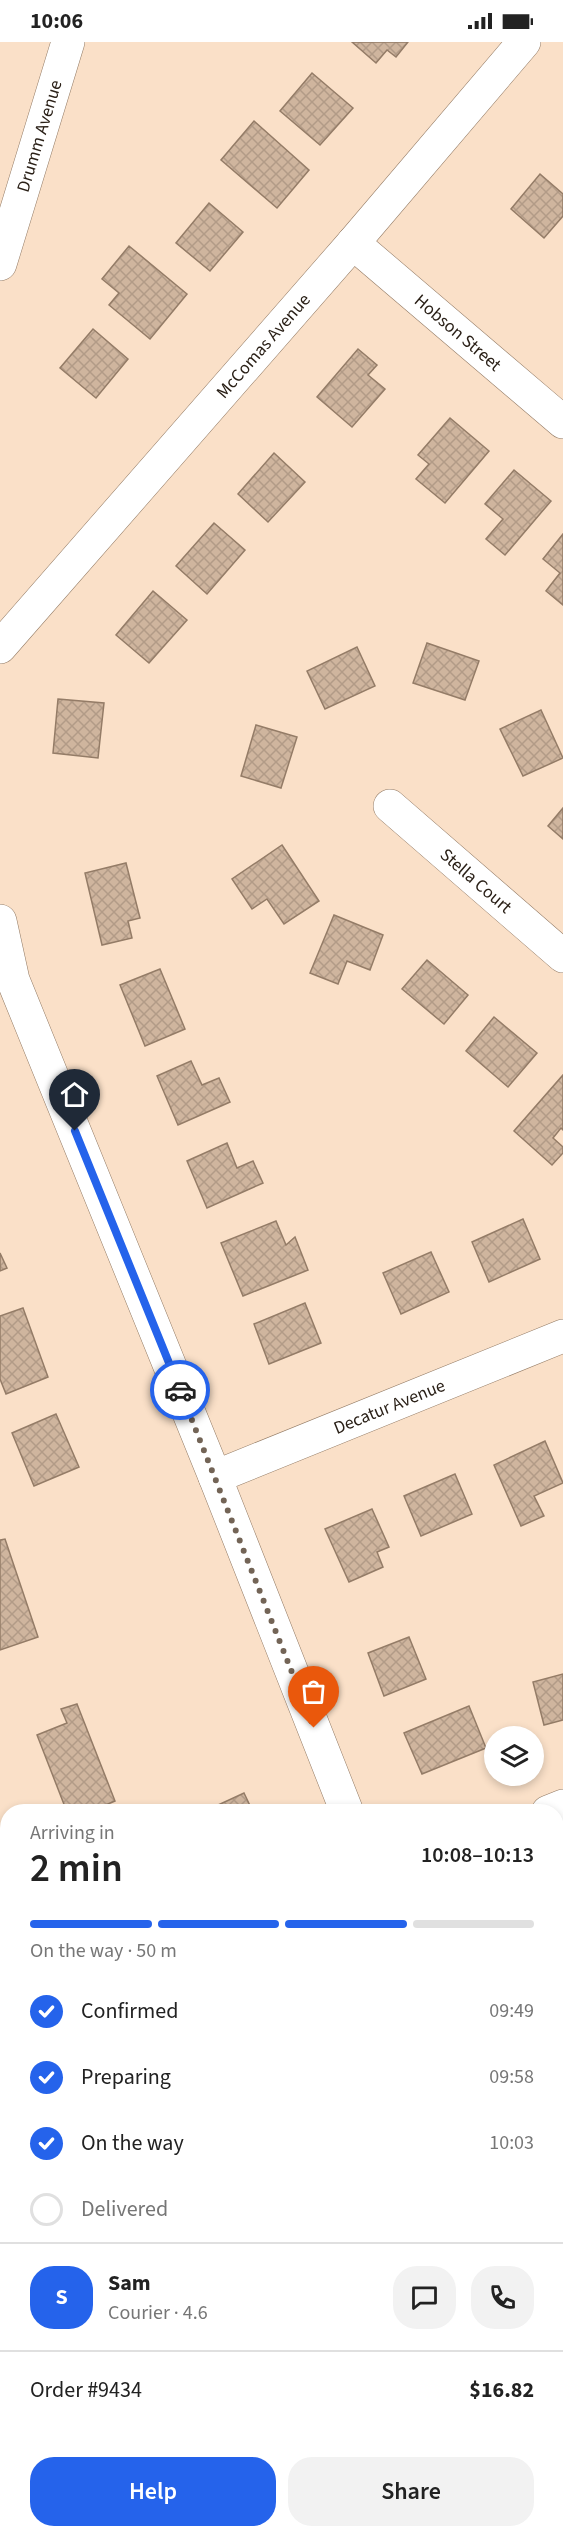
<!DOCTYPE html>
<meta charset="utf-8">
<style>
:root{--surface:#fff;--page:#f2f2f2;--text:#222;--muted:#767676;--line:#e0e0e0;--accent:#2563eb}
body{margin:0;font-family:"Source Sans 3",sans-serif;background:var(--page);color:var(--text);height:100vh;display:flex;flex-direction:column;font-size:22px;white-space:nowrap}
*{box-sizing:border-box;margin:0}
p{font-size:20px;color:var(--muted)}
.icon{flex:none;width:33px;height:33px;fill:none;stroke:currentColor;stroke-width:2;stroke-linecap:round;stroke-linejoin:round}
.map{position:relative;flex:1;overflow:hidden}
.panel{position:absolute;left:0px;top:1762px;width:564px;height:734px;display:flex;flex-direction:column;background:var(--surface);border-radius:24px 24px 0 0;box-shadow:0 3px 9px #0003}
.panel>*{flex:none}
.tools{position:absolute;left:484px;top:1684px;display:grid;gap:12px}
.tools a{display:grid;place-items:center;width:60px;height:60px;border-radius:50%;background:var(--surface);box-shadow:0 3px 9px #0003;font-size:30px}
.pin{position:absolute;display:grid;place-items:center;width:51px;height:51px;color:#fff;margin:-62px -26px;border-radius:50% 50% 50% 0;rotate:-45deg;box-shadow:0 0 6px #0007}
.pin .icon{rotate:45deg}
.courier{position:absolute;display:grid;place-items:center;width:60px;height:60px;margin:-30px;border:4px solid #2563eb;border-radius:50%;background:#fff;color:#222;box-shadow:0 2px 8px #0007}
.headline em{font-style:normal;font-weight:600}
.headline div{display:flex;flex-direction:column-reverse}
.headline{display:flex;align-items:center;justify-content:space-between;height:102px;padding:0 30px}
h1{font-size:39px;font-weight:600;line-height:45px}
.bar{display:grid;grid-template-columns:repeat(4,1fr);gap:9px 6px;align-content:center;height:72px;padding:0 30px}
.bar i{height:8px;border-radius:4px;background:var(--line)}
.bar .current{background:var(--accent)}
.bar p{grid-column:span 4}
.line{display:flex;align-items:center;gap:15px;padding:0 30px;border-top:2px solid var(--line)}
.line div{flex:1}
.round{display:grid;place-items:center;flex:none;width:63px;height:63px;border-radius:24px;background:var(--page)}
ol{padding:0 30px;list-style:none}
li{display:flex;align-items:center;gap:18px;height:66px}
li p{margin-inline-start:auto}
li .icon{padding:6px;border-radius:50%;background:var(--accent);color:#fff;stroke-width:4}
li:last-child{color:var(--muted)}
li i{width:33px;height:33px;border:3px solid var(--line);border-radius:50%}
.primary-button{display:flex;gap:12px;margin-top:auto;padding:12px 30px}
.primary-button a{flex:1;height:69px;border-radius:24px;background:var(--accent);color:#fff;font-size:24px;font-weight:600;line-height:69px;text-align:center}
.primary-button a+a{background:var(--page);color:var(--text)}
.status{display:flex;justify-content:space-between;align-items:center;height:42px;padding:0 30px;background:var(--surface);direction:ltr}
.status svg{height:16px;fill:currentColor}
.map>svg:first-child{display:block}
.building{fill:url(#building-cross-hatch);stroke:#947c67;stroke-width:1.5}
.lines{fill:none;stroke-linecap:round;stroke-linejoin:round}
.minor-casing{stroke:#937b65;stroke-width:34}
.minor{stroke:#fff;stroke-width:33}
.done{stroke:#736456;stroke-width:6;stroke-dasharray:0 10.8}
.route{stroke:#2563eb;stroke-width:8}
.labels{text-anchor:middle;stroke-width:4.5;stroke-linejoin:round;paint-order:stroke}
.street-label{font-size:18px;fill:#2b2118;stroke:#fbf0e6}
</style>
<div class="status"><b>10:06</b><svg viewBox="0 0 49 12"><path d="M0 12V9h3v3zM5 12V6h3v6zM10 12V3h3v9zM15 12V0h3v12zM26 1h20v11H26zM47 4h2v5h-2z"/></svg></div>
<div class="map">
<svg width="563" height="2495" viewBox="0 0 563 2495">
<defs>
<pattern id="building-cross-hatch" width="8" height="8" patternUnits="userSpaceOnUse" patternTransform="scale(1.5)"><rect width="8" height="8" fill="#cfb59e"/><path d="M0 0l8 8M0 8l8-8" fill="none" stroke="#b29b87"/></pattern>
</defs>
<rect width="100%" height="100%" fill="#fae0c8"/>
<g class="building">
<path d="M352,0H408L396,15L387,8L376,21Z"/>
<path d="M312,31L353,66L320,103L280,69Z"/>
<path d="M254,79L309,128L277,166L221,118Z"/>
<path d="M540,132L563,152V174L544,196L511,167Z"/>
<path d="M209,161L243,190L210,229L176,201Z"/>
<path d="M129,204L187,252L150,297L109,263L119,251L102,237Z"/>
<path d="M93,287L128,317L96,356L60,326Z"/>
<path d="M358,307L377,323L368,333L385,347L352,385L317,355Z"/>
<path d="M450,376L489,409L445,461L416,437L429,422L418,413Z"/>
<path d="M274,411L305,440L268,480L238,452Z"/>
<path d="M514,428L551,459L505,513L486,497L503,477L485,462Z"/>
<path d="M214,481L245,508L207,552L176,524Z"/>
<path d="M563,492V563L546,549L560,531L543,517Z"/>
<path d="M153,549L187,578L149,621L116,593Z"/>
<path d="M427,601L479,619L465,658L413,641Z"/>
<path d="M357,605L375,644L325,667L307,629Z"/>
<path d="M58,657L104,661L98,716L53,711Z"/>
<path d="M541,668L563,716L523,734L500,687Z"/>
<path d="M256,683L297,695L281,746L241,734Z"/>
<path d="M563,766V797L548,784Z"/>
<path d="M282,803L319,859L284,882L267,857L252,867L232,837Z"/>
<path d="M126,821L140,876L128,879L132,896L102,903L85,831Z"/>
<path d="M334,873L383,893L370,928L347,919L338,942L310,931Z"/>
<path d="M427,918L468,953L444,982L402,947Z"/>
<path d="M160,927L185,987L145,1004L120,943Z"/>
<path d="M494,975L537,1011L508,1045L466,1009Z"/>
<path d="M191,1019L202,1043L219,1036L230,1060L178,1083L157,1034Z"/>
<path d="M563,1033V1088L561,1086L553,1096L563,1105V1111L552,1123L514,1089Z"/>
<path d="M227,1101L237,1126L253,1119L263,1141L207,1166L187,1119Z"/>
<path d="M523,1177L540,1217L489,1240L472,1200Z"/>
<path d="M276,1179L286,1203L295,1195L308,1228L243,1254L221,1201Z"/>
<path d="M431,1210L449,1250L401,1272L383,1231Z"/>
<path d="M0,1211L7,1226L0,1229Z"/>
<path d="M305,1261L321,1301L269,1322L254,1282Z"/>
<path d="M23,1266L48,1335L6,1352L0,1337V1274Z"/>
<path d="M56,1372L79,1425L34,1444L12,1391Z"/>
<path d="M545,1399L563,1441L534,1454L544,1474L521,1484L494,1423Z"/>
<path d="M455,1432L472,1472L421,1494L404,1454Z"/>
<path d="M372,1467L389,1505L377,1510L383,1525L349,1540L325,1487Z"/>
<path d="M5,1497L38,1595L0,1608V1498Z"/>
<path d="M409,1595L426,1637L384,1654L368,1611Z"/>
<path d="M563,1632V1678L544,1683L533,1640Z"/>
<path d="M77,1662L115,1759L89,1770H67L37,1693L67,1681L61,1667Z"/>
<path d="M469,1664L486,1706L422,1732L404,1691Z"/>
<path d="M244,1751L253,1770H203Z"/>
<path d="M8,1840V1924H7L0,1907V1843Z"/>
<path d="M563,1931V1992L556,1995V1934Z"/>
<path d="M563,2015V2064L556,2047V2018Z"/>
<path d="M556,2405L563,2410V2461L556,2456Z"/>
<path d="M0,2449L8,2454V2488H24L19,2495H0Z"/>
</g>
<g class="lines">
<defs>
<g id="minor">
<path id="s1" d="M353,201L563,380"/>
<path id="s2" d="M0,222L68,0"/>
<path id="s3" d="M0,605L353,201L524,0"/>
<path id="s4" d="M390,764L563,914"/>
<path d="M0,879L13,938L215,1435L347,1770"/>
<path id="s5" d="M215,1435L563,1294"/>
<path d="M548,1770L563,1764"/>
<path d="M556,2285L563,2293"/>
<path d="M418,2495L419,2488"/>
</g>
</defs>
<use href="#minor" class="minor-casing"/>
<use href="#minor" class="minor"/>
</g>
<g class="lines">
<path class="done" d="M180,1348L314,1686"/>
<path class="route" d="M75,1089L180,1348"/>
</g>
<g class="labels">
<g class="street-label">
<text dy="6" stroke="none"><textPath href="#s2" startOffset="134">Drumm Avenue</textPath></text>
<text dy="6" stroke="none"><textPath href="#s1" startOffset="138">Hobson Street</textPath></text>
<text dy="6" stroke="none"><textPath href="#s3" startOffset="400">McComas Avenue</textPath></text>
<text dy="6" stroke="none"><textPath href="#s4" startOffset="114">Stella Court</textPath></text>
<text dy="6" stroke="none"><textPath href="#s5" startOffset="188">Decatur Avenue</textPath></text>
</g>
</g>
</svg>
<div class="tools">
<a><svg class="icon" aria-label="layers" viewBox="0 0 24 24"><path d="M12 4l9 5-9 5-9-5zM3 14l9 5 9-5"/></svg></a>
</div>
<div class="pin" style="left:314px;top:1686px;background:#ea580c"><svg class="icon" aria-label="bag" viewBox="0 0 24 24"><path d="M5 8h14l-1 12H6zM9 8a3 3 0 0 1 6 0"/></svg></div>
<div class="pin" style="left:75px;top:1089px;background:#1f2937"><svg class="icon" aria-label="home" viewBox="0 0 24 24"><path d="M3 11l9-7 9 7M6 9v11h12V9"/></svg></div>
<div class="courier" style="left:180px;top:1348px"><svg class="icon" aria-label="car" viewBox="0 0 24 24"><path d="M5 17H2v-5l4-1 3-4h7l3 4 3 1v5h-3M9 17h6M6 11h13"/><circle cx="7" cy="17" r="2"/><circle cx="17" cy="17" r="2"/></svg></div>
<section class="panel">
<div class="headline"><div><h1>2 min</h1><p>Arriving in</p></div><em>10:08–10:13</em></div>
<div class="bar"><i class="current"></i><i class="current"></i><i class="current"></i><i></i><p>On the way · 50 m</p></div>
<ol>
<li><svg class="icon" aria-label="check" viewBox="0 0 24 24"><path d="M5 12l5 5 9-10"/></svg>Confirmed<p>09:49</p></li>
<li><svg class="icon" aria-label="check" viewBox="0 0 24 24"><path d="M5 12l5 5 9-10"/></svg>Preparing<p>09:58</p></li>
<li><svg class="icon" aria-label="check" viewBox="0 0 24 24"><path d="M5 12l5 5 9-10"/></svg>On the way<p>10:03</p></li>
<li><i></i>Delivered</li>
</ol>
<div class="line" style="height:108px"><b class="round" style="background:var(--accent);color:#fff">S</b><div><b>Sam</b><p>Courier · 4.6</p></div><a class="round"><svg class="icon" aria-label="chat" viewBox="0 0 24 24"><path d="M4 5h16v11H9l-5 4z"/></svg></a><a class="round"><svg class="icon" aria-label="phone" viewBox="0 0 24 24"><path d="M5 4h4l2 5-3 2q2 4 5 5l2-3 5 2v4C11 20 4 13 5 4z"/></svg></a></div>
<div class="line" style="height:78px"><div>Order #9434</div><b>$16.82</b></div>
<div class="primary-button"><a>Help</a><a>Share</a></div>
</section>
</div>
